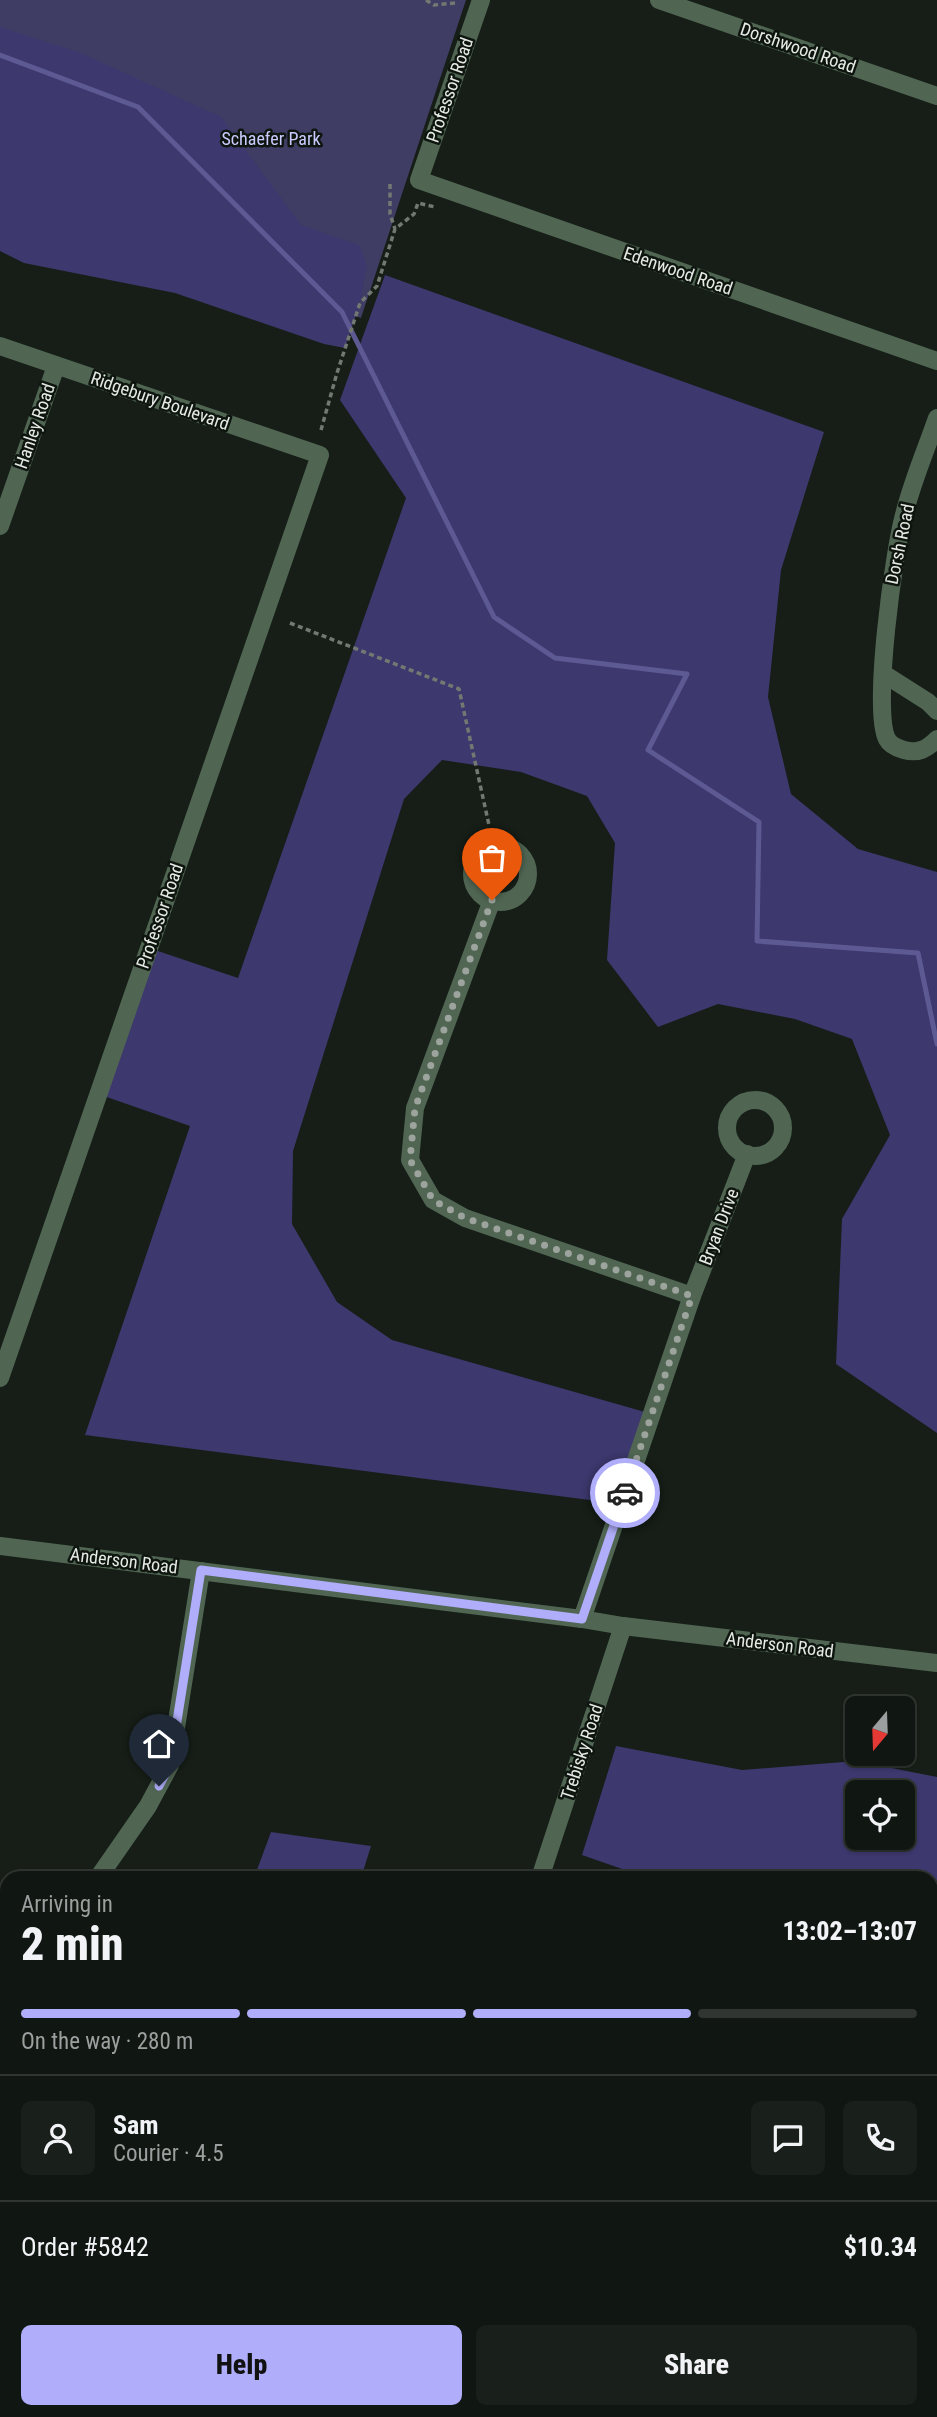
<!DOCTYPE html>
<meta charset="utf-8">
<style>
:root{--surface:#101611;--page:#191f1a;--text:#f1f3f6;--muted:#9c9f9f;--line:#303531;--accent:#b0aefa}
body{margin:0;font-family:"Roboto Condensed",sans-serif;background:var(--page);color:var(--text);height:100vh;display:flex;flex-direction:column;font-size:26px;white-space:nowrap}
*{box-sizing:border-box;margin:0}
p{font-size:23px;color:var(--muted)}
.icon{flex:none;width:38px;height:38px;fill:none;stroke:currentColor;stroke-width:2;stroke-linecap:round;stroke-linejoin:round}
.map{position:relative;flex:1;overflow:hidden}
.details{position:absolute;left:0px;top:1871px;width:938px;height:548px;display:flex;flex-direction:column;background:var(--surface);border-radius:21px 21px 0 0;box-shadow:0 2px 5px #0004,0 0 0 2px var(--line)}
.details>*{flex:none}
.needle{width:46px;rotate:199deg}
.controls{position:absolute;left:845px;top:1696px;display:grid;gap:14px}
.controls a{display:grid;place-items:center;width:70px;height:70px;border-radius:10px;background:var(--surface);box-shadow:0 2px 5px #0004,0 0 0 2px var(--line);font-size:35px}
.pin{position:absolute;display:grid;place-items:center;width:60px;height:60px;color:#fff;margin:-72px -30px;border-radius:50% 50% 50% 0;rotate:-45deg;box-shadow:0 0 7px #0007}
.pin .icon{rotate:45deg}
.courier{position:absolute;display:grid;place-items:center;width:70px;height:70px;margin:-35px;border:5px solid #b0aefa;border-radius:50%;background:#fff;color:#222;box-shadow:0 2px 9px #0007}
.headline em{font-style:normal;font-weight:800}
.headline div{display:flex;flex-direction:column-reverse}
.headline{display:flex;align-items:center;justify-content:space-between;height:119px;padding:0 21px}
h1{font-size:46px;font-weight:800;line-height:52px}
.bar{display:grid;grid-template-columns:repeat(4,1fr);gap:10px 7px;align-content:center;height:84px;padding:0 21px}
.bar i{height:9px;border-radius:5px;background:var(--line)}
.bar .on{background:var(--accent)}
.bar p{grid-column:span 4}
.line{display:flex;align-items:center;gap:18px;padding:0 21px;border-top:2px solid var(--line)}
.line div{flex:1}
.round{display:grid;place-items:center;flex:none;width:74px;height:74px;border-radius:10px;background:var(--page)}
.cta{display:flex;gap:14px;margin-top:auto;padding:14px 21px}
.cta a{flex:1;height:80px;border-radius:10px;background:var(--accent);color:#111;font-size:28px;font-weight:800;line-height:80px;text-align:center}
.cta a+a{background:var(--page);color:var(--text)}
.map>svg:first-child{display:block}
.green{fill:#3f3d64}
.forest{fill:#3d386d;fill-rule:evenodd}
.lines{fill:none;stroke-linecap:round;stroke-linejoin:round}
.stream{stroke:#5d5a93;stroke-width:5}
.path{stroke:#727973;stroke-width:3.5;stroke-dasharray:5 3.5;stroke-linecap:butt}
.minor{stroke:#506653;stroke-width:18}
.done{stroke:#9da39d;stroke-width:7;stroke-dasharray:0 12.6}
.route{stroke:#b0aefa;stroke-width:9}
.labels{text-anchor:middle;stroke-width:5;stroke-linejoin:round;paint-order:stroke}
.street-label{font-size:18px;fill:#e5eae5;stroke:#0e150f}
.park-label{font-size:18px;fill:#cacafe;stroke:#0e150f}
</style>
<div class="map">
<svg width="937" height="2417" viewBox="0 0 937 2417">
<rect width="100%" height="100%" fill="#161e17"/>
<path class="green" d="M0,0H466L361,318L0,190Z"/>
<g class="forest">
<path d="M0,27L81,53L221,117L301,225L359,245L367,265L360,303L345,348L324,344L175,293L24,263L0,251Z"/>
<path d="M385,275L824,432L781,570L768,697L791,794L858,849L937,872V1433L836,1364L842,1219L890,1135L852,1039L795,1019L718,1004L658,1027L607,960L615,843L587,796L521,772L442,760L404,799L293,1151L292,1224L337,1302L392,1340L652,1414L621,1504L85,1435L190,1126L98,1094L149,948L238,978L406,498L340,400Z"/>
<path d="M616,1746L742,1770L856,1761L937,1777V2334L931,2332V1878H648L582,1855ZM858,1792H903V1838H858Z"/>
<path d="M271,1832L371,1846L361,1878H254Z"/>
<path d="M0,2389L7,2396V2412H48L65,2417H0Z"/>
<path d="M93,2412H365L363,2417H92Z"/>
</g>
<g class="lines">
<path class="stream" d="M0,55L138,107L342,312L494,617L555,658L687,674L648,750L759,822L757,941L918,953L937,1044"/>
<g class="path">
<path d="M426,0L434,5L456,3"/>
<path d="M390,184V214L395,229"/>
<path d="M321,430L337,373L360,303L377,286L395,229L414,214L418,203L435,207"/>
<path d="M290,623L459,689L489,825"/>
</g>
<g class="minor">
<path d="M481,0L419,180L937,361"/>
<path d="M659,0L937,96"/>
<path d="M0,346L320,455L0,1378"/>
<path d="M937,418C926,450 912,482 904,515C894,551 872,710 887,739C890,745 897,748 904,750C918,754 927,749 937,739"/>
<path d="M0,526L56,366"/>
<path d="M884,674L928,702L937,711"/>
<circle cx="500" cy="874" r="28"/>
<path d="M492,900L415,1108L410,1160L433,1200L465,1218L692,1296"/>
<circle cx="755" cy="1128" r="28"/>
<path d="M0,1546L582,1619L623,1626L937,1663"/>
<path d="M582,1619L692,1296L747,1154"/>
<path d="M98,1878L148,1806L170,1765L201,1571"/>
<path d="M540,1878L623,1626"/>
<path d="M931,2143L937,2145"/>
<path d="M109,2412L126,2417"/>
<path d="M861,2412L877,2417"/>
<path d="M363,2417L365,2412"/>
</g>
</g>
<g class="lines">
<path class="done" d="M492,900L415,1108L410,1160L433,1200L465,1218L692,1296L625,1493"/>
<path class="route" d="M159,1786L170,1765L201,1570L582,1619L625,1493"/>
</g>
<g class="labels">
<g class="street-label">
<text transform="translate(798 48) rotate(19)" y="6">Dorshwood Road</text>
<text transform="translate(450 90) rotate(-71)" y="6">Professor Road</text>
<text transform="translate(678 271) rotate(19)" y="6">Edenwood Road</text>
<text transform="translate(160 401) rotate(19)" y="6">Ridgebury Boulevard</text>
<text transform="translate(35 426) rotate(-71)" y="6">Hanley Road</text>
<text transform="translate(900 544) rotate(-78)" y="6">Dorsh Road</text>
<text transform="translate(160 916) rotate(-71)" y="6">Professor Road</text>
<text transform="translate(719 1227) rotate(-69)" y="6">Bryan Drive</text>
<text transform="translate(124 1561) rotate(7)" y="6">Anderson Road</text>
<text transform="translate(780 1645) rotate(7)" y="6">Anderson Road</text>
<text transform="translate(582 1752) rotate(-72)" y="6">Trebisky Road</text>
</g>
<g class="park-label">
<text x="271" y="145">Schaefer Park</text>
</g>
</g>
</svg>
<div class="controls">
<a><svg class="needle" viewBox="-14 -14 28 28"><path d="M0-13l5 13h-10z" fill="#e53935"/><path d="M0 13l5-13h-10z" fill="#9c9f9f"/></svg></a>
<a><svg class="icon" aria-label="locate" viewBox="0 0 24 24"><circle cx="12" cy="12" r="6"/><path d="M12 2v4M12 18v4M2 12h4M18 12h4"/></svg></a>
</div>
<div class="pin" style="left:492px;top:900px;background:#ea580c"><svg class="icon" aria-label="bag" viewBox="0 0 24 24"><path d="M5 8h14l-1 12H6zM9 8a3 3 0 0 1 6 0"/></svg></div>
<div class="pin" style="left:159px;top:1786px;background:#1f2937"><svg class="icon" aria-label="home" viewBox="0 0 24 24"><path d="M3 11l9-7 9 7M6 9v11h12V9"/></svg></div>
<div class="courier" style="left:625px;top:1493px"><svg class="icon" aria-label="car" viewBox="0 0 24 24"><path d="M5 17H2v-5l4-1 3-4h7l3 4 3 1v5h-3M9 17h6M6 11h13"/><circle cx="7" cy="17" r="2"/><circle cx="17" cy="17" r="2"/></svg></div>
<section class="details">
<div class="headline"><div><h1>2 min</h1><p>Arriving in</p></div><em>13:02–13:07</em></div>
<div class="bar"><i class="on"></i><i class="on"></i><i class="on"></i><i></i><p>On the way · 280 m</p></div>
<div class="line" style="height:126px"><a class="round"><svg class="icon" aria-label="person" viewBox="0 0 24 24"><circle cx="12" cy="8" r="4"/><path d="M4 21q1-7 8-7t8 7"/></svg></a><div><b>Sam</b><p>Courier · 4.5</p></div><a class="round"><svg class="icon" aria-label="chat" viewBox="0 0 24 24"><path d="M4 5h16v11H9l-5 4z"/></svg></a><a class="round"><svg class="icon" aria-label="phone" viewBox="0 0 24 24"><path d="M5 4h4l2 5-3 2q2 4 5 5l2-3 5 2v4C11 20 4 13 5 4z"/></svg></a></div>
<div class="line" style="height:91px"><div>Order #5842</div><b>$10.34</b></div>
<div class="cta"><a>Help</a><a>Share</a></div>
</section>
</div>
